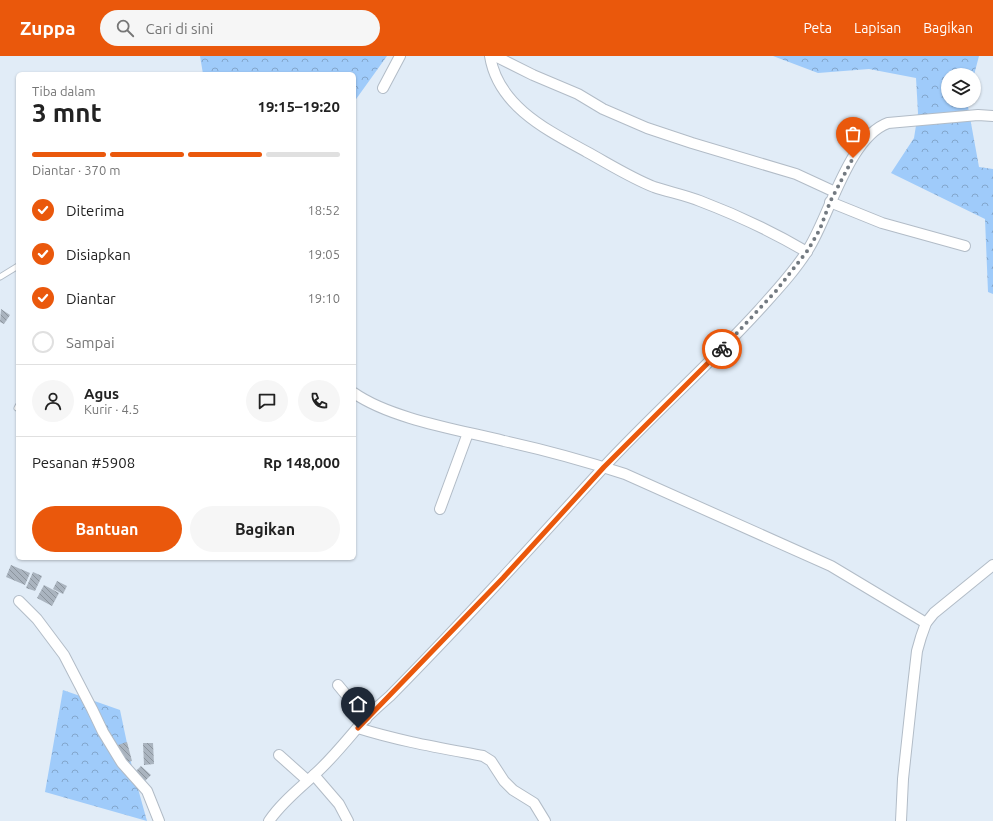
<!DOCTYPE html>
<html lang="id">
<meta charset="utf-8">
<style>
:root{--surface:#fff;--page:#f6f6f6;--text:#222;--muted:#767676;--line:#e0e0e0;--accent:#ea580c}
body{margin:0;font-family:Ubuntu,sans-serif;background:var(--page);color:var(--text);height:100vh;display:flex;flex-direction:column;font-size:15px;white-space:nowrap}
*{box-sizing:border-box;margin:0}
p{font-size:13px;color:var(--muted)}
.icon{flex:none;width:22px;height:22px;fill:none;stroke:currentColor;stroke-width:2;stroke-linecap:round;stroke-linejoin:round}
.map{position:relative;flex:1;overflow:hidden}
.drawer{position:absolute;left:16px;top:16px;width:340px;height:488px;display:flex;flex-direction:column;background:var(--surface);border-radius:6px;box-shadow:0 1px 3px #0004}
.drawer>*{flex:none}
.fabs{position:absolute;left:941px;top:12px;display:grid;gap:8px}
.fabs a{display:grid;place-items:center;width:40px;height:40px;border-radius:50%;background:var(--surface);box-shadow:0 1px 3px #0004;font-size:20px}
.pin{position:absolute;display:grid;place-items:center;width:34px;height:34px;color:#fff;margin:-41px -17px;border-radius:50% 50% 50% 0;rotate:-45deg;box-shadow:0 0 4px #0007}
.pin .icon{rotate:45deg}
.courier{position:absolute;display:grid;place-items:center;width:40px;height:40px;margin:-20px;border:3px solid #ea580c;border-radius:50%;background:#fff;color:#222;box-shadow:0 1px 5px #0007}
.head em{font-style:normal;font-weight:600}
.head div{display:flex;flex-direction:column-reverse}
.head{display:flex;align-items:center;justify-content:space-between;height:68px;padding:0 16px}
h1{font-size:26px;font-weight:600;line-height:30px}
.bar{display:grid;grid-template-columns:repeat(4,1fr);gap:6px 4px;align-content:center;height:48px;padding:0 16px}
.bar i{height:5px;border-radius:3px;background:var(--line)}
.bar .current{background:var(--accent)}
.bar p{grid-column:span 4}
.line{display:flex;align-items:center;gap:10px;padding:0 16px;border-top:1px solid var(--line)}
.line div{flex:1}
.round{display:grid;place-items:center;flex:none;width:42px;height:42px;border-radius:21px;background:var(--page)}
ol{padding:0 16px;list-style:none}
li{display:flex;align-items:center;gap:12px;height:44px}
li p{margin-inline-start:auto}
li .icon{padding:4px;border-radius:50%;background:var(--accent);color:#fff;stroke-width:4}
li:last-child{color:var(--muted)}
li i{width:22px;height:22px;border:2px solid var(--line);border-radius:50%}
.button{display:flex;gap:8px;margin-top:auto;padding:8px 16px}
.button a{flex:1;height:46px;border-radius:24px;background:var(--accent);color:#fff;font-size:16px;font-weight:600;line-height:46px;text-align:center}
.button a+a{background:var(--page);color:var(--text)}
header{display:flex;align-items:center;gap:24px;box-sizing:border-box;height:56px;padding:0 20px;background:var(--accent);color:#fff}
header strong{font-size:19px}
nav{display:flex;gap:22px;margin-inline-start:auto;font-size:14px}
.search{width:280px;height:36px;background:var(--page);display:flex;align-items:center;gap:10px;box-sizing:border-box;padding:0 14px;border-radius:22px;color:var(--muted);font-size:15px}
.map>svg:first-child{display:block}
.forest{fill:url(#forest-crowns)}
.building{fill:url(#building-back-hatch)}
.lines{fill:none;stroke-linecap:round;stroke-linejoin:round}
.service-casing{stroke:#b2bcc7;stroke-width:7}
.minor-casing{stroke:#b2bcc7;stroke-width:12}
.service{stroke:#fff;stroke-width:5}
.minor{stroke:#fff;stroke-width:10}
.done{stroke:#737a81;stroke-width:4;stroke-dasharray:0 7.2}
.route{stroke:#ea580c;stroke-width:5}
</style>
<header>
<strong>Zuppa</strong>
<div class="search"><svg class="icon" aria-label="search" viewBox="0 0 24 24"><circle cx="10" cy="10" r="6"/><path d="M15 15l6 6"/></svg>Cari di sini</div>
<nav><a>Peta</a><a>Lapisan</a><a>Bagikan</a></nav>
</header>
<div class="map">
<svg width="993" height="765" viewBox="0 0 993 765">
<defs>
<pattern id="forest-crowns" width="20" height="18" patternUnits="userSpaceOnUse"><rect width="20" height="18" fill="#9fcbfa"/><path d="M2 6a3 3 0 1 1 6 0M12 15a3 3 0 1 1 6 0" fill="none" stroke="#83a6cc"/></pattern>
<pattern id="building-back-hatch" width="6" height="6" patternUnits="userSpaceOnUse"><rect width="6" height="6" fill="#aab4bf"/><path d="M-1 5l2 2M0 0l6 6M5-1l2 2" fill="none" stroke="#8b949d"/></pattern>
</defs>
<rect width="100%" height="100%" fill="#e1ecf7"/>
<g class="forest">
<path d="M200,0H387L354,46V18H203Z"/>
<path d="M773,0H979L974,19H948V45H967L979,111L993,113V238L988,236L985,163L891,117L914,82L918,57L916,22L869,13L818,17Z"/>
<path d="M63,634L120,654L132,711L147,765L45,736Z"/>
</g>
<g class="building">
<path d="M1,253L10,259L4,268L0,266Z"/>
<path d="M11,509L30,517L25,529L6,521Z"/>
<path d="M33,516L42,520L35,535L26,532Z"/>
<path d="M57,525L67,530L63,538L53,533Z"/>
<path d="M44,529L59,537L52,550L37,542Z"/>
<path d="M127,686L132,705L123,707L118,689Z"/>
<path d="M143,687H153L154,708L144,709Z"/>
<path d="M141,710L151,719L144,726L134,717Z"/>
</g>
<g class="lines">
<defs>
<g id="service">
<path d="M0,221L18,210"/>
<path d="M17,352L18,350"/>
</g>
<g id="minor">
<path d="M490,0C498,50 547,74 587,96C609,108 631,122 654,131C669,136 685,139 700,145C737,159 773,176 807,196"/>
<path d="M495,0L533,19L578,38L603,53L647,72L692,87L796,118L835,136"/>
<path d="M383,32L400,0"/>
<path d="M830,146L882,167L965,190"/>
<path d="M354,337C391,363 460,374 504,385C545,394 585,405 625,418L831,510L926,567"/>
<path d="M440,453L468,377"/>
<path d="M19,545L37,563L64,599L92,653L103,676L122,707L147,735L159,765"/>
<path d="M338,629L366,663"/>
<path d="M358,672C399,685 441,692 483,700L491,705L504,725L513,734L534,747L545,765"/>
<path d="M279,699L307,724"/>
<path d="M314,719L339,748L348,765"/>
<path d="M269,765C281,747 299,733 315,718C334,701 349,681 366,662C374,654 382,647 390,640C463,566 533,489 603,412C653,358 709,309 759,254C776,235 796,214 809,192C830,158 849,81 888,67L978,59L993,60"/>
<path d="M901,765L903,723L913,630L917,595L921,581L926,567L934,557L993,509"/>
</g>
</defs>
<use href="#service" class="service-casing"/>
<use href="#minor" class="minor-casing"/>
<use href="#service" class="service"/>
<use href="#minor" class="minor"/>
</g>
<g class="lines">
<path class="done" d="M722,293L776,235L808,194L820,173L830,146L853,102"/>
<path class="route" d="M358,672L503,522L604,411L722,293"/>
</g>
</svg>
<div class="fabs">
<a><svg class="icon" aria-label="layers" viewBox="0 0 24 24"><path d="M12 4l9 5-9 5-9-5zM3 14l9 5 9-5"/></svg></a>
</div>
<div class="pin" style="left:853px;top:102px;background:#ea580c"><svg class="icon" aria-label="bag" viewBox="0 0 24 24"><path d="M5 8h14l-1 12H6zM9 8a3 3 0 0 1 6 0"/></svg></div>
<div class="pin" style="left:358px;top:672px;background:#1f2937"><svg class="icon" aria-label="home" viewBox="0 0 24 24"><path d="M3 11l9-7 9 7M6 9v11h12V9"/></svg></div>
<div class="courier" style="left:722px;top:293px"><svg class="icon" aria-label="bike" viewBox="0 0 24 24"><circle cx="6" cy="16" r="4"/><circle cx="18" cy="16" r="4"/><path d="M6 16l4-8h5l3 8M10 8l3 8H6M13 5h3"/></svg></div>
<section class="drawer">
<div class="head"><div><h1>3 mnt</h1><p>Tiba dalam</p></div><em>19:15–19:20</em></div>
<div class="bar"><i class="current"></i><i class="current"></i><i class="current"></i><i></i><p>Diantar · 370 m</p></div>
<ol>
<li><svg class="icon" aria-label="check" viewBox="0 0 24 24"><path d="M5 12l5 5 9-10"/></svg>Diterima<p>18:52</p></li>
<li><svg class="icon" aria-label="check" viewBox="0 0 24 24"><path d="M5 12l5 5 9-10"/></svg>Disiapkan<p>19:05</p></li>
<li><svg class="icon" aria-label="check" viewBox="0 0 24 24"><path d="M5 12l5 5 9-10"/></svg>Diantar<p>19:10</p></li>
<li><i></i>Sampai</li>
</ol>
<div class="line" style="height:72px"><a class="round"><svg class="icon" aria-label="person" viewBox="0 0 24 24"><circle cx="12" cy="8" r="4"/><path d="M4 21q1-7 8-7t8 7"/></svg></a><div><b>Agus</b><p>Kurir · 4.5</p></div><a class="round"><svg class="icon" aria-label="chat" viewBox="0 0 24 24"><path d="M4 5h16v11H9l-5 4z"/></svg></a><a class="round"><svg class="icon" aria-label="phone" viewBox="0 0 24 24"><path d="M5 4h4l2 5-3 2q2 4 5 5l2-3 5 2v4C11 20 4 13 5 4z"/></svg></a></div>
<div class="line" style="height:52px"><div>Pesanan #5908</div><b>Rp 148,000</b></div>
<div class="button"><a>Bantuan</a><a>Bagikan</a></div>
</section>
</div>
